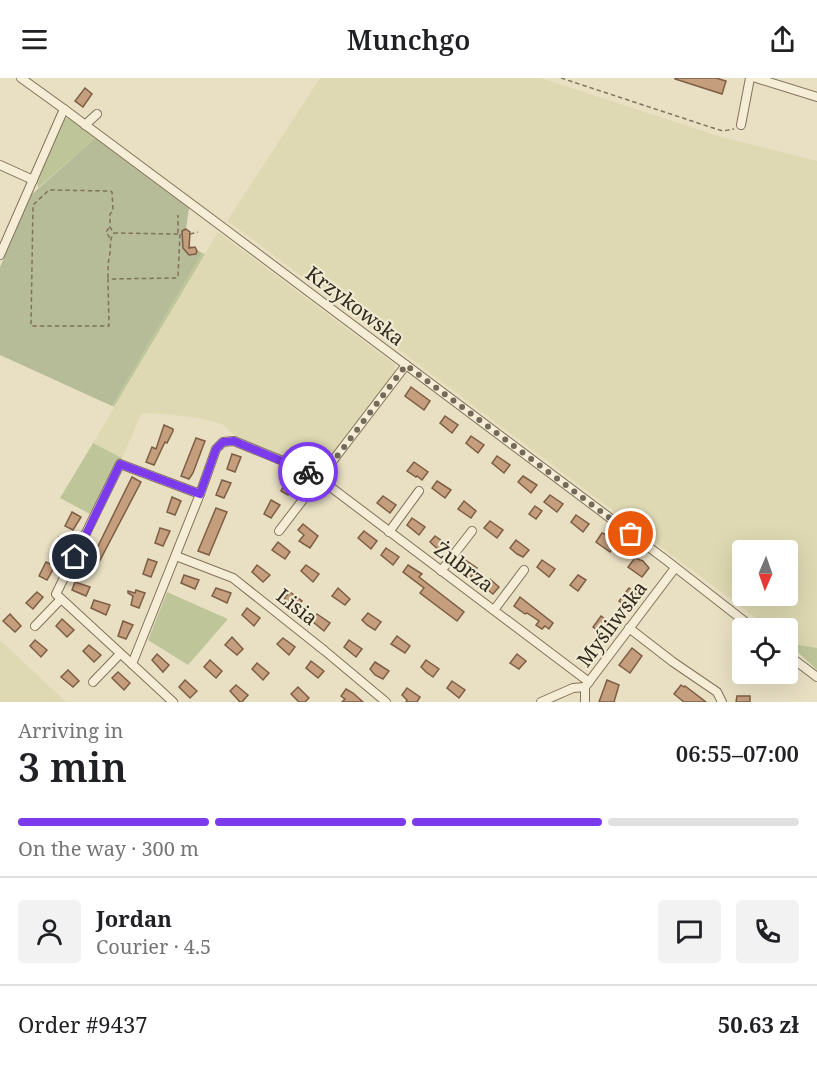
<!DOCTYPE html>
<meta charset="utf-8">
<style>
:root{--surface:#fff;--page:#f2f2f2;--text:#202124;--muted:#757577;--line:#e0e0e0;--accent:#7c3aed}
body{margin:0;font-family:"Noto Serif",serif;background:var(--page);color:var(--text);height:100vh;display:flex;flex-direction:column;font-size:22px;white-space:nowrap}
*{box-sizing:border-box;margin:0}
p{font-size:20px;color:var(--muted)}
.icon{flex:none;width:33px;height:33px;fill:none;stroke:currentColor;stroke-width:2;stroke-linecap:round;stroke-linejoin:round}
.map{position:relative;height:624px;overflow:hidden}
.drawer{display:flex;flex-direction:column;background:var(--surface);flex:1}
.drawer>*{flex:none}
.needle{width:39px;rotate:182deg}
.fabs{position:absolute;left:732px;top:462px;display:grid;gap:12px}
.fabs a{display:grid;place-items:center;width:66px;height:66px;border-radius:6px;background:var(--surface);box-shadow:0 6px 24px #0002;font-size:30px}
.pin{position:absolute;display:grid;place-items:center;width:51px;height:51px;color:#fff;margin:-26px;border:3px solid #fff;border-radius:50%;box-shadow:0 2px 6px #0007}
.courier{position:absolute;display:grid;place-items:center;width:60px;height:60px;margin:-30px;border:4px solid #7c3aed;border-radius:50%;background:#fff;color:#222;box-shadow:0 2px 8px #0007}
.headline em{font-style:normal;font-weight:600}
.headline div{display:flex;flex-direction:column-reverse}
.headline{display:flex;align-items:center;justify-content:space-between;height:102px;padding:0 18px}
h1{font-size:39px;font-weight:600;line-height:45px}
.bar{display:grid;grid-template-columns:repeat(4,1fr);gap:9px 6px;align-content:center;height:72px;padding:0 18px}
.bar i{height:8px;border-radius:4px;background:var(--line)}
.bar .current{background:var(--accent)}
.bar p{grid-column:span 4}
.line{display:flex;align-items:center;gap:15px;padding:0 18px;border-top:2px solid var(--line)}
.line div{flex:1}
.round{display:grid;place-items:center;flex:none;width:63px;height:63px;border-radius:6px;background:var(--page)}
header{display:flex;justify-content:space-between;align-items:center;height:78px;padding:0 18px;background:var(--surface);font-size:27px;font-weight:600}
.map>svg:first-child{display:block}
.farmland{fill:#ded9b2;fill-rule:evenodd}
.green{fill:#bec699}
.cemetery{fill:#b5bc97}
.building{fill:#c49e7d;stroke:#7e5e44;stroke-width:1.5}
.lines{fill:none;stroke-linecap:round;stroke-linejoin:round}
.minor-casing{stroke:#82725c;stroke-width:10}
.path{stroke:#82725c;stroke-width:1.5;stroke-dasharray:4.5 3;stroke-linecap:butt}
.minor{stroke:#f5edd6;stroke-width:8}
.done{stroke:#736a59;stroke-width:6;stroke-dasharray:0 10.8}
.route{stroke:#7c3aed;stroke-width:8}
.labels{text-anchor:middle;stroke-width:4.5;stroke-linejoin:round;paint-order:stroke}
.street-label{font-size:20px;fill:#332a1f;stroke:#f1ead2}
</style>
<header><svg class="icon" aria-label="menu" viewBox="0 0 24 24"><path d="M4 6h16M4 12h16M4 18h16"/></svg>Munchgo<svg class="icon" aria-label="share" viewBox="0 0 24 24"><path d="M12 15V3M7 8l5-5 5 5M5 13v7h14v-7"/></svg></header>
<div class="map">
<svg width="817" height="624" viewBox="0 0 817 624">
<rect width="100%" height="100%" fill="#e9e0c4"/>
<g class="farmland">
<path d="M320,0H541L718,58L817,83V570L788,565V550H769L248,158L227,143ZM788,472V518H742V472Z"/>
<path d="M218,154L395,287V294L365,338L326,387L318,391L310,390L235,358L222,346L199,340L165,336L142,335L122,380L93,365Z"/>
<path d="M0,562L66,624H0Z"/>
</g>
<g class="green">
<path d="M67,40L73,41L95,60L38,110L37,104L62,42Z"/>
<path d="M202,175L205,176L114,329L112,328Z"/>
<path d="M93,365L122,380L92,437L60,420Z"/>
<path d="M167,514L228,541L188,587L148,562Z"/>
<path d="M788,565L817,570V592Z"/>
</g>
<path class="cemetery" d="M95,60L189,130L186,151L190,154L189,167L202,175L112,328L0,277V189L31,117Z"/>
<g class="building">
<path d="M675,0H716L726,3L722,16L675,1Z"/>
<path d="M85,10L92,16L83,29L75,23Z"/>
<path d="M186,151L190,154L189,170L195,169L197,173L196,176L189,177L183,170L182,153Z"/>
<path d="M411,309L430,323L424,332L405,318Z"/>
<path d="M445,338L458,347L452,355L440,345Z"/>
<path d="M164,347L173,351V353L167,365L165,364L154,387L146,384L152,369L156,371Z"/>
<path d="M471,358L484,367L478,375L466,365Z"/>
<path d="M196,360L205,363L193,395L189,401L181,398Z"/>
<path d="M232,376L241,379L235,394L227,391Z"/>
<path d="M497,378L510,387L504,395L492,385Z"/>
<path d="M414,384L428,394L422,402L417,398L416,399L407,393Z"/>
<path d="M523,398L537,407L531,415L518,404Z"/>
<path d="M132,399L141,404L98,486L90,482L92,475L98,468Z"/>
<path d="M288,399L297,404L288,417L281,413Z"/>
<path d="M222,402L231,405L224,420L216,417Z"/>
<path d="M437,403L451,412L445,420L432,410Z"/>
<path d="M550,417L563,426L557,434L544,424Z"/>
<path d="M383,418L396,427L390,435L377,425Z"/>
<path d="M172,419L181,423L175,437L167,434Z"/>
<path d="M271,422L280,427L271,440L264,436Z"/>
<path d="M464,423L476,433L471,440L458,431Z"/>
<path d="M535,428L542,433L536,441L529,436Z"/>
<path d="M216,430L227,434L209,477L198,473Z"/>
<path d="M72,434L81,439L73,452L65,448Z"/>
<path d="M576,437L589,446L583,454L571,444Z"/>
<path d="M412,440L425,449L419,457L407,447Z"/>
<path d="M490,443L503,452L497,460L484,450Z"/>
<path d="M303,446L318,458L310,470L299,463L304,457L298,452Z"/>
<path d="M160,450L170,453L163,468L155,465Z"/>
<path d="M364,453L377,463L371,471L358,460Z"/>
<path d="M602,455L610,458L616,465L610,474L596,464Z"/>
<path d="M435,458L448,467L442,475L430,464Z"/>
<path d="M59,459L68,463L60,477L52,473Z"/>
<path d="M516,462L529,472L523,479L517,476L510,470Z"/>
<path d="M278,464L290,474L285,481L272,472Z"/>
<path d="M386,470L399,479L393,487L381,477Z"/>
<path d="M461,479L477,490L471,499L455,488Z"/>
<path d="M635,480L643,483L649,490L642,499L628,489Z"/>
<path d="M148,481L157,484L151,499L143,496Z"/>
<path d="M542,482L555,491L549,499L537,489Z"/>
<path d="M46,484L55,488L47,502L39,498Z"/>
<path d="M257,487L270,497L263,504L252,494Z"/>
<path d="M306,487L319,496L313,504L301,493Z"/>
<path d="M408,487L422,496L419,499L464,534L457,543L420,515L424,510L403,494Z"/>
<path d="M184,497L199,502L195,511L181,505Z"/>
<path d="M578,497L586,502L578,513L570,507Z"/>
<path d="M490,501L499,509L493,516L484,509Z"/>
<path d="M75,504L90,509L86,518L72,512Z"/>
<path d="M216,510L231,515L227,525L212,518Z"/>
<path d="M338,510L350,521L345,527L332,518Z"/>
<path d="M629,510L638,516L636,520L637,521L632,527L631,526L628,530L619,523Z"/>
<path d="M136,512L145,515L139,530L131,527L133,518L128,515V513L135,515Z"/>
<path d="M37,514L43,519L33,531L26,525Z"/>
<path d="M290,514L302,523L296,531L284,520Z"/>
<path d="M520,519L553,545L549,551L545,548L542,551L536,547L539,543L527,535L525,536L514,528Z"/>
<path d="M94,522L110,527L106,537L91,530Z"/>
<path d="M247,530L260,540L254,548L242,537Z"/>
<path d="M368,535L381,544L375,552L367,547L362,542Z"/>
<path d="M10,536L21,548L15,554L3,543Z"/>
<path d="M317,536L330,545L324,553L312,543Z"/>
<path d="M601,538L609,544L605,550L608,552L604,557L593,549Z"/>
<path d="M62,541L74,552L67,559L56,548Z"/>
<path d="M123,543L133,547L126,561L118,558Z"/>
<path d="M397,558L410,568L405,575L391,566Z"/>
<path d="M232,559L243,571L237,577L225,567Z"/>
<path d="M283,560L295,569L289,577L277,566Z"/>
<path d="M35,562L47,572L41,579L30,568Z"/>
<path d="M349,562L362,571L356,579L344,569Z"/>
<path d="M89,567L101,577L94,584L83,573Z"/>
<path d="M632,570L642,578L630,595L619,587Z"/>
<path d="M157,576L169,587L163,594L152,582Z"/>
<path d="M517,576L526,583L519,591L510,585Z"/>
<path d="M210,582L222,593L216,600L204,589Z"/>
<path d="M426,582L439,591L433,599L426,594L421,589Z"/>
<path d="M311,583L324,593L318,600L306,590Z"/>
<path d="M375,584L389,593L383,601L375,597L370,591Z"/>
<path d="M257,585L269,595L263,602L252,591Z"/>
<path d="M68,592L79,603L73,609L61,599Z"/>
<path d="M118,594L130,605L124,612L112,600Z"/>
<path d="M185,602L197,613L190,620L179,609Z"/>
<path d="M607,602L619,607L614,624H599Z"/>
<path d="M452,603L465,612L459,620L447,610Z"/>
<path d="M236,607L248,617L242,624H240L230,613Z"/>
<path d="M681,607L684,609L685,608L706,624H684L674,616Z"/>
<path d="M298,609L309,620L305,624H299L291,616Z"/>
<path d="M407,610L420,619L417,624H406L407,622L402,617Z"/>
<path d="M346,611L353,615L363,624H342L345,621L341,618Z"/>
<path d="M737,618H750V624H736Z"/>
</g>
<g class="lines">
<defs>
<g id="minor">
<path d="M21,0L64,31L217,145L666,482L753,550"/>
<path d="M756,0L817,19"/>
<path d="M85,47L97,36"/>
<path d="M741,47L750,0"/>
<path d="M0,87L33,102"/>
<path d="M0,177L64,31"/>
<path d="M279,453L406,287"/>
<path d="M389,454L419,413"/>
<path d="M176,478L233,500L325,573L386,624"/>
<path d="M441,493L472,453"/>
<path d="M494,532L524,492"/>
<path d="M35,548L61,521"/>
<path d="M629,550L673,584L717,614L722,624"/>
<path d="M788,577L817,599"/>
<path d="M132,586L56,516L120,386L200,416"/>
<path d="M93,604L120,576"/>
<path d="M173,624L132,586L200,416L216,371L223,364L234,363L312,395L589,604"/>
<path d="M541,624L573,610L585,609"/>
<path d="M585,624V609L675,490"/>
</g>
</defs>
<use href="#minor" class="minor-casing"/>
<g class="path">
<path d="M561,0L710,49L723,53L734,51"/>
<path d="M109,150L106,154L110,160"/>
<path d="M178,155V137"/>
<path d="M180,156L178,198L177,200L108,201L109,248H31L33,127L49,112L110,113L112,114L113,133L110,136V149L114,155L178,156H182"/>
<path d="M190,156L198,154"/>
<path d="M108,200C108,191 108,183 110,175C111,167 109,162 114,155"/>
</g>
<use href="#minor" class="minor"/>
</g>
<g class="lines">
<path class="done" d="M308,394L320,401L406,287L631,456"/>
<path class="route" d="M75,479L120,386L200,416L216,371L223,364L234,363L308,394"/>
</g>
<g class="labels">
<g class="street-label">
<text transform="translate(355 228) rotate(37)" y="7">Krzykowska</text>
<text transform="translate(464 489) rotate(37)" y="7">Żubrza</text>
<text transform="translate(297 529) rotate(38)" y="7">Lisia</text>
<text transform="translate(612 546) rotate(-53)" y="7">Myśliwska</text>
</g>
</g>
</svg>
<div class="fabs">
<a><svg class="needle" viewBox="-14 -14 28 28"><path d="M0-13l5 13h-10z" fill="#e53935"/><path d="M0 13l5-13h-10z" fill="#757577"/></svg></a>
<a><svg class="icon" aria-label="locate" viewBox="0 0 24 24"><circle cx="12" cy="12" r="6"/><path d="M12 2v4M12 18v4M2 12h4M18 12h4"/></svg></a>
</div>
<div class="pin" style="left:631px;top:456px;background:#ea580c"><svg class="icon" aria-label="bag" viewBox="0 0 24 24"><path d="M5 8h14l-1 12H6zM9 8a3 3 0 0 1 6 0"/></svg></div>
<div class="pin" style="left:75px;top:479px;background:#1f2937"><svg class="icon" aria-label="home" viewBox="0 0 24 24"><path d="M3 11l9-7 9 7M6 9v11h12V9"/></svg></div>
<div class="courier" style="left:308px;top:394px"><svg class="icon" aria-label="bike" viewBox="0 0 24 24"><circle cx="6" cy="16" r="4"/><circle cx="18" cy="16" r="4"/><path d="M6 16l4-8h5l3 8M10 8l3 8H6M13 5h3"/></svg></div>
</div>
<section class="drawer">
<div class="headline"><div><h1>3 min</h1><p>Arriving in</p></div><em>06:55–07:00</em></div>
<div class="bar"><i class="current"></i><i class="current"></i><i class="current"></i><i></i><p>On the way · 300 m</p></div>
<div class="line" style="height:108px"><a class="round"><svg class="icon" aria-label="person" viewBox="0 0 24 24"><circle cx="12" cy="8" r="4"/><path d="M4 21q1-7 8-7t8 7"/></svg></a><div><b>Jordan</b><p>Courier · 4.5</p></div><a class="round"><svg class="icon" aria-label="chat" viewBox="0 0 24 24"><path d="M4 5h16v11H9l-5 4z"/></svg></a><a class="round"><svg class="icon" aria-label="phone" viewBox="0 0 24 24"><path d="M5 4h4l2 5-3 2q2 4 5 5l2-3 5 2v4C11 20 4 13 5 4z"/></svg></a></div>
<div class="line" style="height:78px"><div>Order #9437</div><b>50.63 zł</b></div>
</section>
